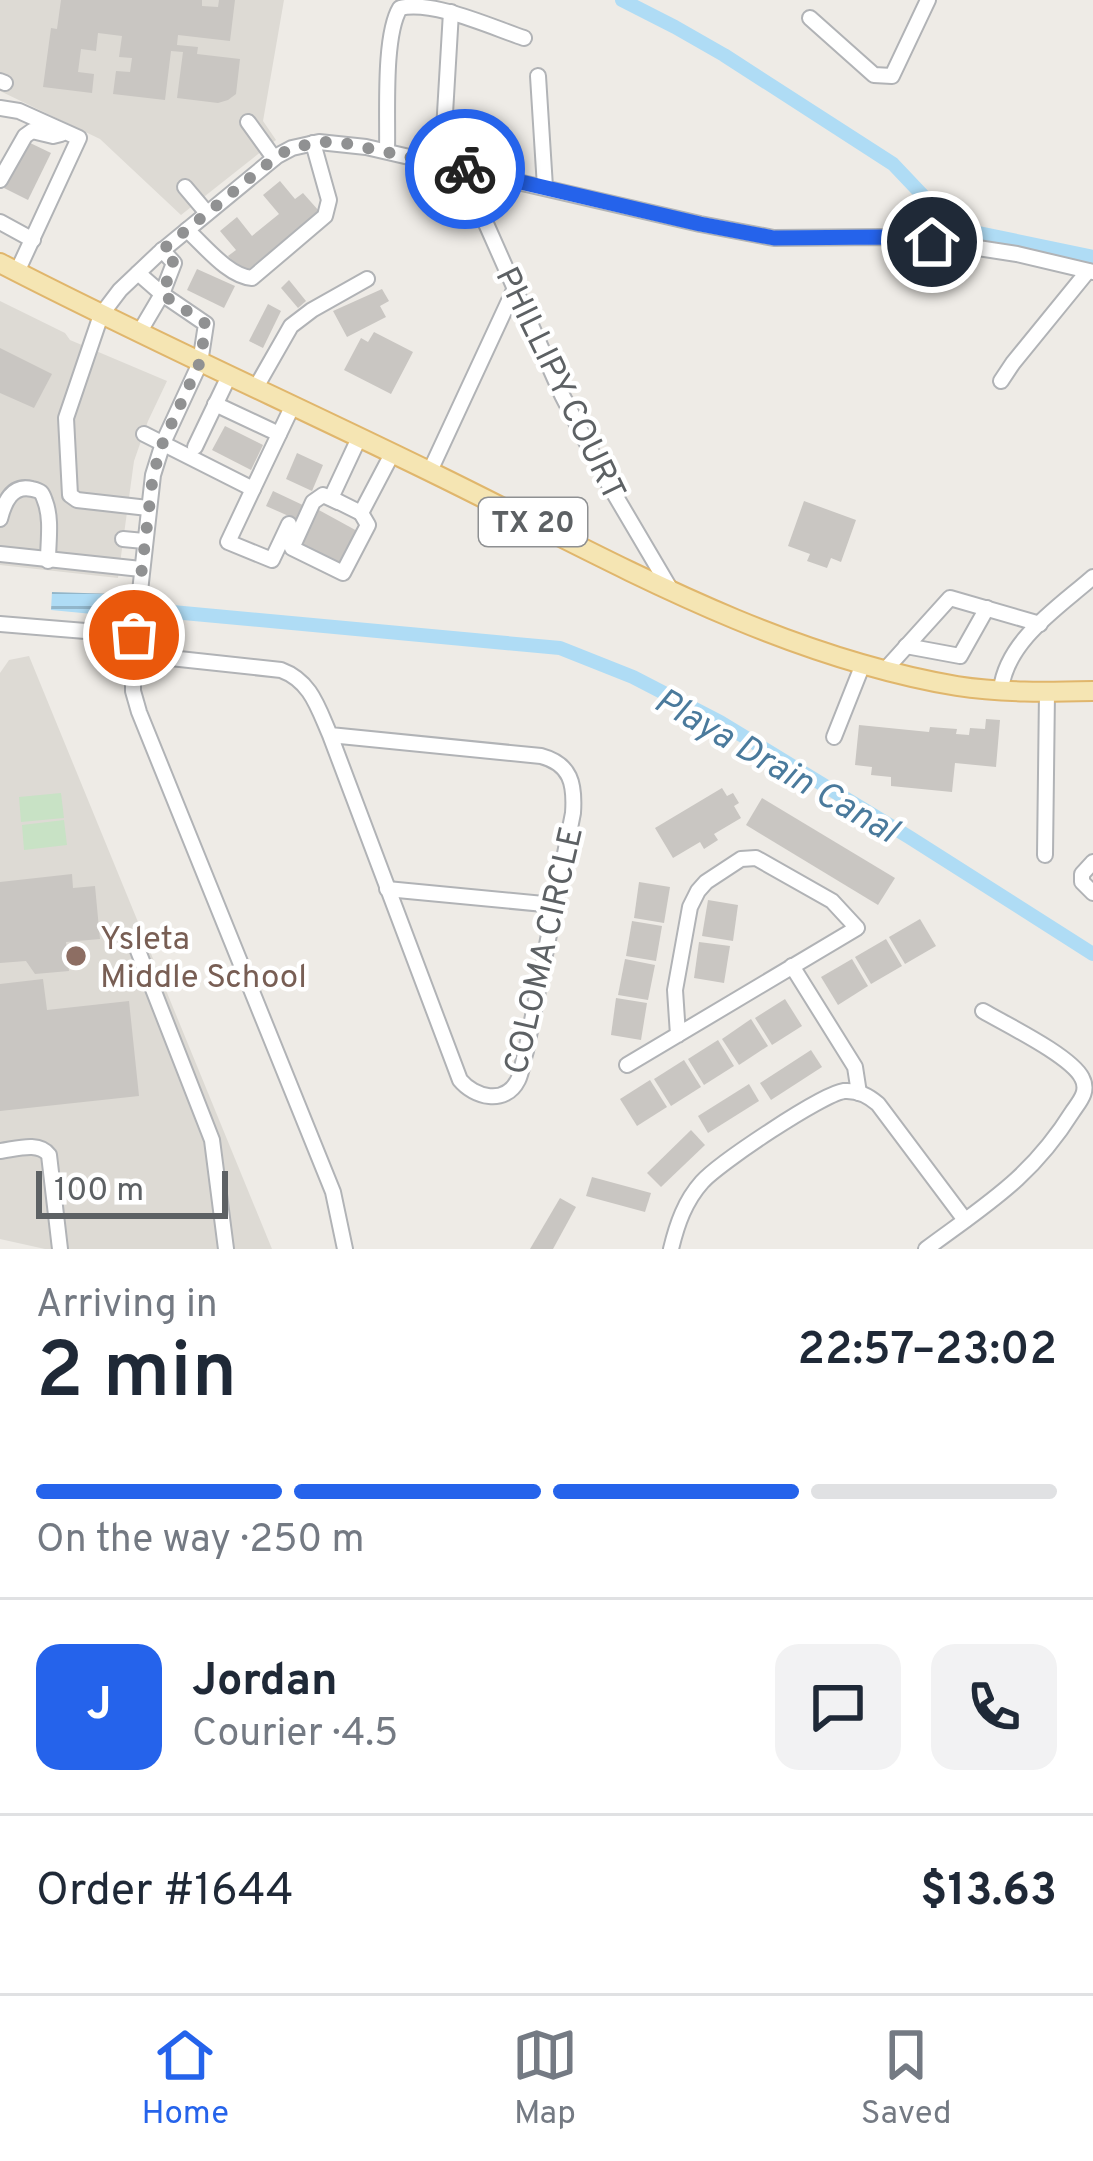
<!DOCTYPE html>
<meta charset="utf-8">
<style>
:root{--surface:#fff;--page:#f2f2f3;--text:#1f2937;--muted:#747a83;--line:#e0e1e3;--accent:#2563eb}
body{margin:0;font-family:Overpass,sans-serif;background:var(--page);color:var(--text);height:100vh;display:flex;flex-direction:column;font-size:45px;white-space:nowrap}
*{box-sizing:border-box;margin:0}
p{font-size:39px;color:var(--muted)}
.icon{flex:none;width:66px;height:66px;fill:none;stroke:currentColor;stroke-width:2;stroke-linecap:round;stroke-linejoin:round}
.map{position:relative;height:1249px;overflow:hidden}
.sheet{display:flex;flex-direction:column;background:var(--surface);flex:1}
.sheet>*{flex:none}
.scale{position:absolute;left:36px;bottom:30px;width:192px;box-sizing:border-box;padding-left:12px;border:6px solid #5d6164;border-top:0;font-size:33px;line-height:42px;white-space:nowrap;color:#5d6164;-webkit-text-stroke:9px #fff;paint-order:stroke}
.pin{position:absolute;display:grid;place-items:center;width:102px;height:102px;color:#fff;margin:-51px;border:6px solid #fff;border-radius:50%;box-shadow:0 3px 12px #0007}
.courier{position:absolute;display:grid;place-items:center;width:120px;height:120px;margin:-60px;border:9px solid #2563eb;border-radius:50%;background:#fff;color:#222;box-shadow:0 3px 15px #0007}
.summary em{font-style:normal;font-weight:600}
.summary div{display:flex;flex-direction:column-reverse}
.summary{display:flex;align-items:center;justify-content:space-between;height:204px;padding:0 36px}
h1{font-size:78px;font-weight:600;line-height:90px}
.bar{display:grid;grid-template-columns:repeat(4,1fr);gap:18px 12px;align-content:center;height:144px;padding:0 36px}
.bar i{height:15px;border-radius:9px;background:var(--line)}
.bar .on{background:var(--accent)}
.bar p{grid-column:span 4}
.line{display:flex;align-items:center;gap:30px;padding:0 36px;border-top:3px solid var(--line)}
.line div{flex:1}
.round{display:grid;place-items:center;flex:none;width:126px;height:126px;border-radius:24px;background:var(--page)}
.tabs{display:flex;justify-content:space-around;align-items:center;height:168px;border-top:3px solid var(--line);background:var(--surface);font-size:33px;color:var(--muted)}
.tabs a{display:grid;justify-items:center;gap:6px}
.tabs .on{color:var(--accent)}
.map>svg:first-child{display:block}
.education{fill:#dddad4}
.pitch{fill:#c8e2c5}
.water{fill:url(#water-rules)}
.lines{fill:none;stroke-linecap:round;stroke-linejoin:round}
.canal{stroke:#afdcf5;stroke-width:14}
.building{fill:#c9c6c2}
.minor-casing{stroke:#b1b3b6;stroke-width:18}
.major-casing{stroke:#e0b66c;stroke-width:22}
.minor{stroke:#fff;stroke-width:14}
.major{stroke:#f5e5b3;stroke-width:18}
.done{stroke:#909192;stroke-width:12;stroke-dasharray:0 21.6}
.route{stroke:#2563eb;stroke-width:15}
.education-dot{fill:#8d6e63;stroke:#fff;stroke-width:4.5}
.labels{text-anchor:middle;stroke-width:9;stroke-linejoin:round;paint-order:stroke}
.shield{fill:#fff;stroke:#8e9092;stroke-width:3}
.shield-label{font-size:30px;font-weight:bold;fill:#5d6164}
.street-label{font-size:33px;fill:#5d6164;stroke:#fff}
.education-label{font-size:33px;fill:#785e54;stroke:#fff;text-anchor:start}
.water-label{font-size:36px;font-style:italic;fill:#4a7a9c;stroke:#fff}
</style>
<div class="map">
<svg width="1093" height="1249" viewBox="0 0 1093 1249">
<defs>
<pattern id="water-rules" width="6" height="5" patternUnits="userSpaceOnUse" patternTransform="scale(3)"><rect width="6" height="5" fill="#afdcf5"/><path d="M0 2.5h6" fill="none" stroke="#92b6ca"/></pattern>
</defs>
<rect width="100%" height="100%" fill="#eeebe6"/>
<g class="education">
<path d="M0,0H284L263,121L276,140L181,215L100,139L0,91Z"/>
<path d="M0,301L65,333L70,340L167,381L148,421L134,461L118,578L0,565Z"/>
<path d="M29,656L272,1249H45L0,1239V673L9,660Z"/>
</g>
<g class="pitch">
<path d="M61,793L64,818L21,822L19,797Z"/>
<path d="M64,820L67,845L24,850L22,825Z"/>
</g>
<path class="water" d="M52,592L116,594L113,616L51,610Z"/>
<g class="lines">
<g class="canal">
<path d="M622,0L675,27L724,55L893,164L948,222L969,231L1093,257"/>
<path d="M151,610L560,648L633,677L720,722L909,837L1093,954"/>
</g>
</g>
<g class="building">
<path d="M61,0H202V6L218,7L219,0H235L230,41L178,35L177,45L198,47L197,54L240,59L236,94L228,100L218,103L177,98L183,52L171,51L165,100L113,94L116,71L130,72L132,58L119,57L122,36L98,33L96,51L81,49L78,72L94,74L92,93L43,87L51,28L57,29Z"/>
<path d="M26,141L51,153L28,200L4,188Z"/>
<path d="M280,181L295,199L303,193L319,211L243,274L228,256L236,250L220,231L237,217L252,236L279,214L263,195Z"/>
<path d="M197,269L235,286L224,308L187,290Z"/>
<path d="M289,280L306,301L298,308L281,288Z"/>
<path d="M382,289L389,301L380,306L386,317L347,337L333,311Z"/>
<path d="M268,304L281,311L263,348L249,341Z"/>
<path d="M374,332L413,352L391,394L344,370L361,338L368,342Z"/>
<path d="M0,348L52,374L34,408L0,393Z"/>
<path d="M225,426L263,445L251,470L212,450Z"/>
<path d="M297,453L323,465L312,491L286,479Z"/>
<path d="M273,491L307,507L300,521L266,506Z"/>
<path d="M804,501L856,520L841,562L831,558L827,568L807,561L810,554L788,546Z"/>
<path d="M317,509L359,532L340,567L298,544Z"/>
<path d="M986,719L1000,720L996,767L955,763L952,792L891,786V777L871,775L872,767L855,765L859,725L929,732L930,727L957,729L956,734L969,735L970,728L985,729Z"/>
<path d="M722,788L727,796L733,793L739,803L734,806L741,818L714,834L718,840L704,849L700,842L673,858L655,828Z"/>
<path d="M762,798L895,878L878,905L746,825Z"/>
<path d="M72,874L73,888L95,886L100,939L66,942L69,971L35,974L26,961L0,963V882Z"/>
<path d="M639,882L670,887L664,923L634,918Z"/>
<path d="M708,900L738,905L733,941L702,936Z"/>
<path d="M920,919L936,946L905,964L889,937Z"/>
<path d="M632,921L662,926L656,961L626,956Z"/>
<path d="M886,939L902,966L871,984L855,957Z"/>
<path d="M699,942L730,946L724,983L694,978Z"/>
<path d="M625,959L655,965L648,1000L618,995Z"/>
<path d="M852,959L868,986L838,1005L821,977Z"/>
<path d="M43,979L47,1010L129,1001L139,1096L0,1111V984Z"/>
<path d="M616,998L647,1003L641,1040L611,1035Z"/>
<path d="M785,999L802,1026L772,1045L755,1018Z"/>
<path d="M751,1019L768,1046L739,1065L722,1039Z"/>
<path d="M718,1040L734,1066L704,1085L688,1059Z"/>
<path d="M811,1050L822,1067L771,1100L760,1083Z"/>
<path d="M684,1060L701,1087L671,1106L654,1079Z"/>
<path d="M650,1080L667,1107L637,1126L620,1099Z"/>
<path d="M749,1084L759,1101L708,1133L698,1116Z"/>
<path d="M691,1130L705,1145L661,1187L647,1173Z"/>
<path d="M592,1177L651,1193L645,1212L586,1196Z"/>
<path d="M560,1198L576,1207L553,1249H530Z"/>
</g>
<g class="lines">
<defs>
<g id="minor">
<path d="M810,18L874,75L892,76L928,0"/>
<path d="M538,76L545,187"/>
<path d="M0,81L5,83"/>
<path d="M0,108L19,111L79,138L17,272"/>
<path d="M248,122L274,158"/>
<path d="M387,151C388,116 383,36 400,8C433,0 491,27 524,38"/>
<path d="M442,164L451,12"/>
<path d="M469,170L476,201L562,395L605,478L671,590"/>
<path d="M0,180L25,136L32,131L53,136L61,134"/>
<path d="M185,187L207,213"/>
<path d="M0,222L33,240"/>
<path d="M187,230C205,246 228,276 252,278L325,216L329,200L313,143"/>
<path d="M138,273L162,294L174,263L162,250"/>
<path d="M139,333L162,294L206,324L200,363L163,443L153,475L133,654V691L139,712L333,1192L345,1249"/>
<path d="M1001,381L1013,363L1088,271"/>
<path d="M255,389L291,326L312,310L367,279"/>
<path d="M215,404L279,434"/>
<path d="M144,434L253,489L292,407"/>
<path d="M359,438L331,498L361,513L392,454"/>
<path d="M195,447L229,376"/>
<path d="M430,471L514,290"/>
<path d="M253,489L228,542L272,560L289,524"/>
<path d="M338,502L323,495L313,502L292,548L343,573L368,525L361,513"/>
<path d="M148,508L77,500L70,495L66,418L101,315L120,290L158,254L277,156L292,148L319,142L366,147L700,224L774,238L881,237L932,241L1017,254L1093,272"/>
<path d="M0,519C4,503 12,484 32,489C41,491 42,492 45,501C52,519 48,542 48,561"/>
<path d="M123,539L144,541"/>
<path d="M0,554L141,569"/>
<path d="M0,624L134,635"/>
<path d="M906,646L960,656L987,608"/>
<path d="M133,654L281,670C311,681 318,708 330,735L460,1080C474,1097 505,1106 518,1080C522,1072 523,1060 526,1051L573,813C575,784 571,764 541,756L330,735"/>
<path d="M885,670L950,598L1040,624"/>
<path d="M1001,689C1007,640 1059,607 1093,577"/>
<path d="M834,737L863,664"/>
<path d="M1045,855L1047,692"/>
<path d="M1093,862L1082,874V882L1093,893"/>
<path d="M387,889L554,905"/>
<path d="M135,943L212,1140L226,1249"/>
<path d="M792,966L855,1067L859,1093"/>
<path d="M627,1065L857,928L832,901L756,858L741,859L706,882L698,891L690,907L675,990L678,1035"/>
<path d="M0,1151C16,1149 39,1141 49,1155L60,1249"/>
<path d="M671,1249C677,1224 685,1201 702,1182C719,1163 822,1094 844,1091C858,1090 869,1096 878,1104L965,1220"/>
<path d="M926,1249C988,1203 1031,1178 1073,1111C1080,1101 1089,1091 1082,1078C1071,1056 1007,1025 983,1011"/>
</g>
<path id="major" d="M0,263C143,337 290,403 435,474C603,556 769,654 957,686C1001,693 1048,692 1093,691"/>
</defs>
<use href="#minor" class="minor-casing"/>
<use href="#major" class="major-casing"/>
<use href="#minor" class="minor"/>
<use href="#major" class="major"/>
</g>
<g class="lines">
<path class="done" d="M134,635L153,475L163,442L200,362L206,324L162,294L174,263L162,250L277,156L292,148L319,142H339L465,169"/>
<path class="route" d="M465,169L700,224L774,238L881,237L932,242"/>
</g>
<circle class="education-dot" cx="76" cy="956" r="12"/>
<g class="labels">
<rect class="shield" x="479" y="498" width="108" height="48" rx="9"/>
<g class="shield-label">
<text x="533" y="532">TX 20</text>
</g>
<g class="street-label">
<text transform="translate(562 383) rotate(64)" y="12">PHILLIPY COURT</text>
<text transform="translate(542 950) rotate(-77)" y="12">COLOMA CIRCLE</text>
</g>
<g class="education-label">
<text x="100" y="949">Ysleta<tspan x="100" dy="38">Middle School</tspan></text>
</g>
<g class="water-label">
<text transform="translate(777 764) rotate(30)" y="13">Playa Drain Canal</text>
</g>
</g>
</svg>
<div class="scale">100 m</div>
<div class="pin" style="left:134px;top:635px;background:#ea580c"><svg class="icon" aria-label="bag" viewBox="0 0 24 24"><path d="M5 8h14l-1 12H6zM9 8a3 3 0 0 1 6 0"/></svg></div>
<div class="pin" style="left:932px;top:242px;background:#1f2937"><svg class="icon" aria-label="home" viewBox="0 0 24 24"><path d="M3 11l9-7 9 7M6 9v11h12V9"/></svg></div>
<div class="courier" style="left:465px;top:169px"><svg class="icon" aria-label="bike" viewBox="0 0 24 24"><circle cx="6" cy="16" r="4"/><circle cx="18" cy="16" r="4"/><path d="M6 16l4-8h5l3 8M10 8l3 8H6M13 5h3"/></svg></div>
</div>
<section class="sheet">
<div class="summary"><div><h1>2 min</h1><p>Arriving in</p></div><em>22:57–23:02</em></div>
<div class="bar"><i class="on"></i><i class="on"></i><i class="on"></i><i></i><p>On the way · 250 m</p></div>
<div class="line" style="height:216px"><b class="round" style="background:var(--accent);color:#fff">J</b><div><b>Jordan</b><p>Courier · 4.5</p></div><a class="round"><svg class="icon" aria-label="chat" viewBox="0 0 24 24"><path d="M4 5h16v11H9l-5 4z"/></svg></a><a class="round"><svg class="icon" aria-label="phone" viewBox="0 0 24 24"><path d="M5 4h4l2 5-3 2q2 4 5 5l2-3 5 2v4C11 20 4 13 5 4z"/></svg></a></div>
<div class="line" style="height:156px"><div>Order #1644</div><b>$13.63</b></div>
</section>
<nav class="tabs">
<a class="on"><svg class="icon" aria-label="home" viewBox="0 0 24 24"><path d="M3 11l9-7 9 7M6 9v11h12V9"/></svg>Home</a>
<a><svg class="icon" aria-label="map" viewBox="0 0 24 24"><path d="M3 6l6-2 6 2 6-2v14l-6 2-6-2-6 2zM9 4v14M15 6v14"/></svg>Map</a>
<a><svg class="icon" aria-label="saved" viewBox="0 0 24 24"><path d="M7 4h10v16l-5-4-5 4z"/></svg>Saved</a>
</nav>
